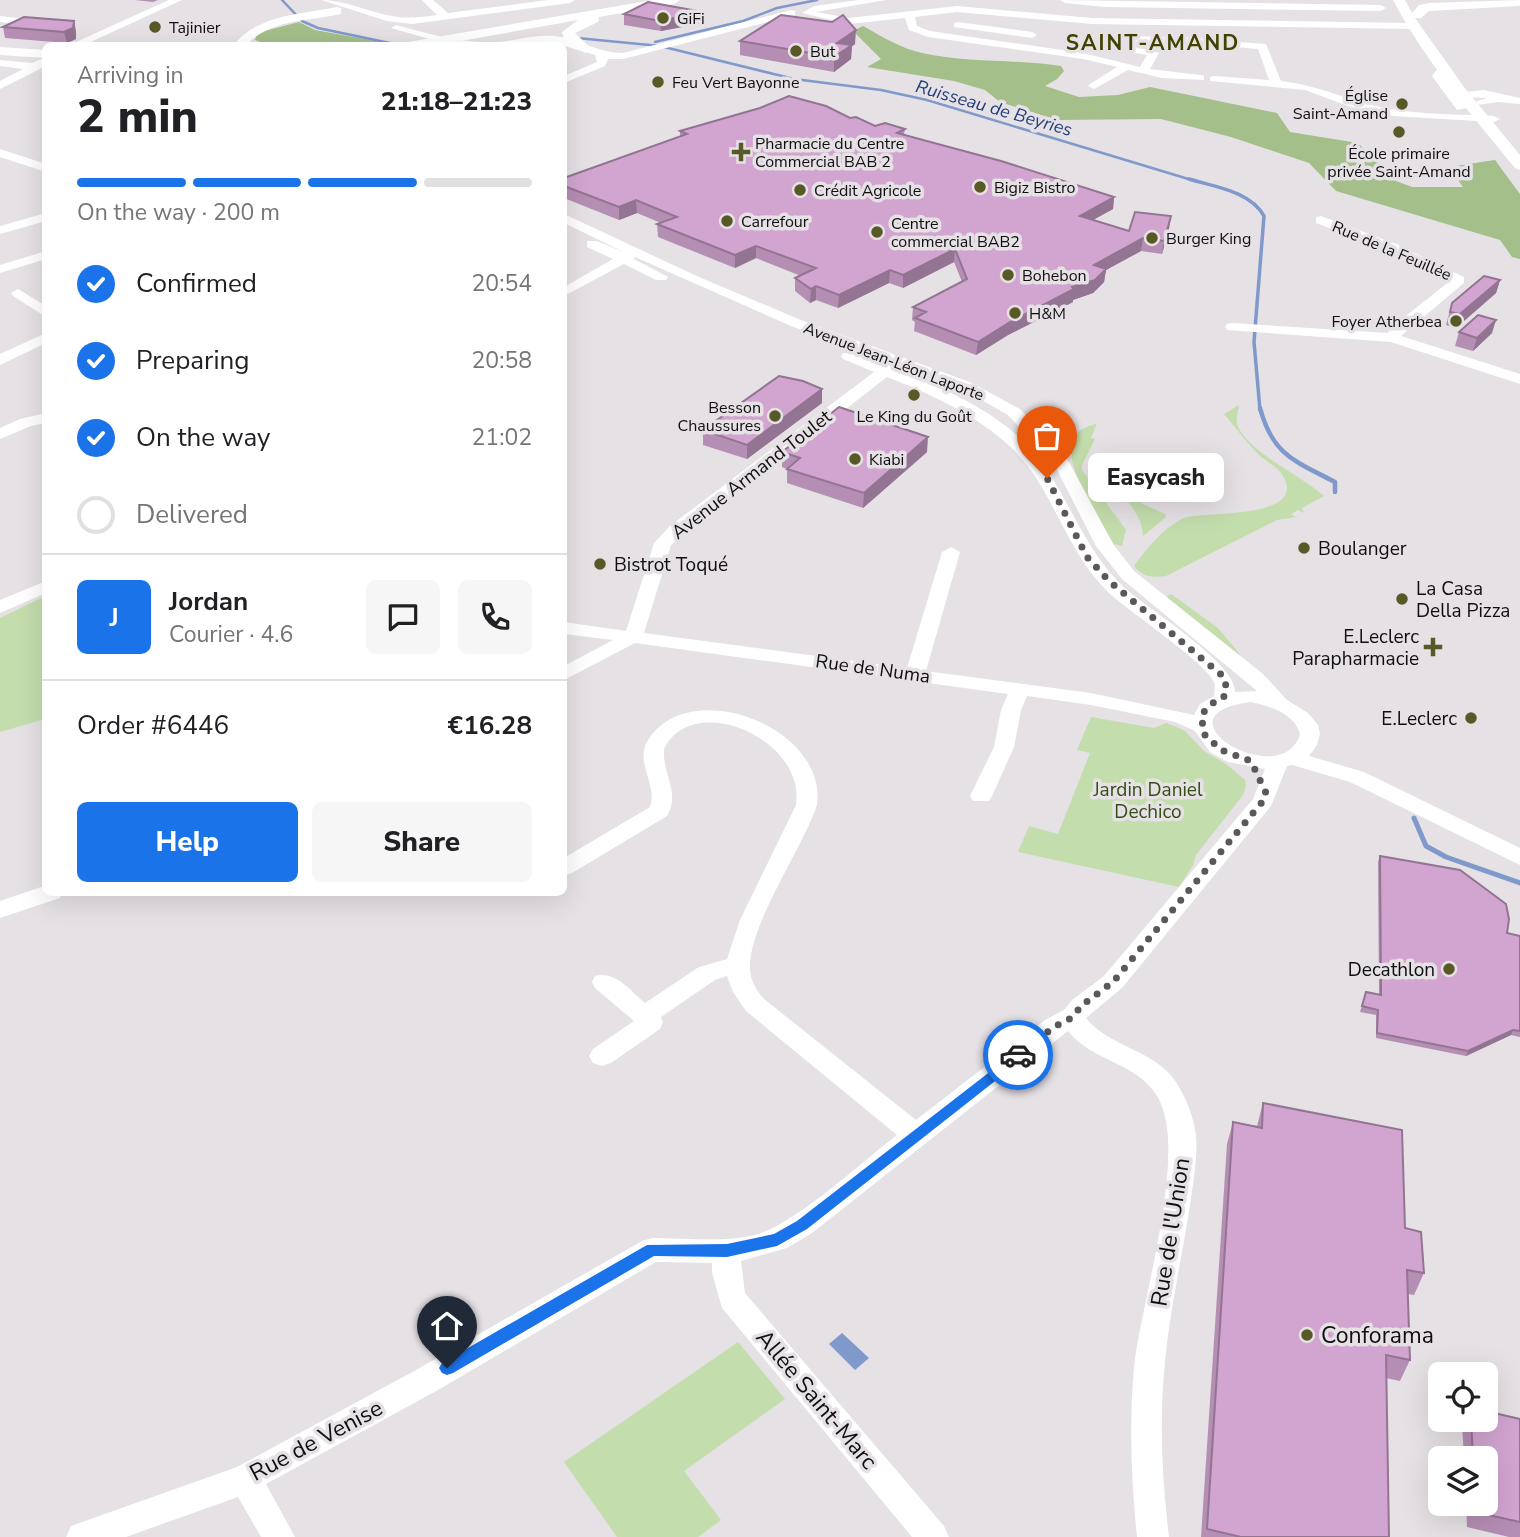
<!DOCTYPE html>
<meta charset="utf-8">
<style>
:root{--surface:#fff;--page:#f6f6f6;--text:#202124;--muted:#757577;--line:#e0e0e0;--accent:#1a73e8}
body{margin:0;font-family:"Nunito Sans",sans-serif;background:var(--page);color:var(--text);height:100vh;display:flex;flex-direction:column;font-size:26px;white-space:nowrap}
*{box-sizing:border-box;margin:0}
p{font-size:23px;color:var(--muted)}
.icon{flex:none;width:38px;height:38px;fill:none;stroke:currentColor;stroke-width:2;stroke-linecap:round;stroke-linejoin:round}
.map{position:relative;flex:1;overflow:hidden}
.details{position:absolute;left:42px;top:42px;width:525px;height:854px;display:flex;flex-direction:column;background:var(--surface);border-radius:10px;box-shadow:0 7px 28px #0002}
.details>*{flex:none}
.tools{position:absolute;left:1428px;top:1362px;display:grid;gap:14px}
.tools a{display:grid;place-items:center;width:70px;height:70px;border-radius:10px;background:var(--surface);box-shadow:0 7px 28px #0002;font-size:35px}
.pin{position:absolute;display:grid;place-items:center;width:60px;height:60px;color:#fff;margin:-72px -30px;border-radius:50% 50% 50% 0;rotate:-45deg;box-shadow:0 0 7px #0007}
.pin .icon{rotate:45deg}
.courier{position:absolute;display:grid;place-items:center;width:70px;height:70px;margin:-35px;border:5px solid #1a73e8;border-radius:50%;background:#fff;color:#222;box-shadow:0 2px 9px #0007}
.bubble{position:absolute;height:49px;border-radius:10px;background:var(--surface);box-shadow:0 7px 28px #0002;font-size:23px;font-weight:800;line-height:49px;text-align:center}
.summary em{font-style:normal;font-weight:800}
.summary div{display:flex;flex-direction:column-reverse}
.summary{display:flex;align-items:center;justify-content:space-between;height:119px;padding:0 35px}
h1{font-size:46px;font-weight:800;line-height:52px}
.bar{display:grid;grid-template-columns:repeat(4,1fr);gap:10px 7px;align-content:center;height:84px;padding:0 35px}
.bar i{height:9px;border-radius:5px;background:var(--line)}
.bar .active{background:var(--accent)}
.bar p{grid-column:span 4}
.line{display:flex;align-items:center;gap:18px;padding:0 35px;border-top:2px solid var(--line)}
.line div{flex:1}
.round{display:grid;place-items:center;flex:none;width:74px;height:74px;border-radius:10px;background:var(--page)}
ol{padding:0 35px;list-style:none}
li{display:flex;align-items:center;gap:21px;height:77px}
li p{margin-inline-start:auto}
li .icon{padding:7px;border-radius:50%;background:var(--accent);color:#fff;stroke-width:4}
li:last-child{color:var(--muted)}
li i{width:38px;height:38px;border:4px solid var(--line);border-radius:50%}
.action{display:flex;gap:14px;margin-top:auto;padding:14px 35px}
.action a{flex:1;height:80px;border-radius:10px;background:var(--accent);color:#fff;font-size:28px;font-weight:800;line-height:80px;text-align:center}
.action a+a{background:var(--page);color:var(--text)}
.map>svg:first-child{display:block}
.green{fill:#c4ddad}
.forest{fill:#a4bf8a}
.water{fill:#8099cb}
.lines{fill:none;stroke-linecap:round;stroke-linejoin:round}
.stream-far3{stroke:#8099cb;stroke-width:2.5}
.stream-far2{stroke:#8099cb;stroke-width:3.5}
.stream-far1{stroke:#8099cb;stroke-width:4.5}
.stream{stroke:#8099cb;stroke-width:5}
.minor{fill:#fff;fill-rule:evenodd}
.major{fill:#fff;fill-rule:evenodd}
.wall{fill:#b58eb4}
.shaded-wall{fill:#937492}
.building{fill:#d2a5d1;stroke:#937492;stroke-width:2}
.route{fill:#1a73e8}
.done{stroke:#5b585b;stroke-width:7;stroke-dasharray:0 12.6}
.poi-dot{fill:#585926;stroke:#e5e1e5;stroke-width:2.5}
.labels{text-anchor:middle;stroke-width:7;stroke-linejoin:round;paint-order:stroke}
.far-poi-label{font-size:16px;fill:#100e10;stroke:#e5e1e5;text-anchor:start}
.far-street-label{font-size:16px;fill:#100e10;stroke:#e5e1e5}
.far-water-label{font-size:18px;font-style:italic;fill:#223e7b;stroke:#e5e1e5}
.street-label{font-size:19px;fill:#100e10;stroke:#e5e1e5}
.poi-label{font-size:19px;fill:#100e10;stroke:#e5e1e5;text-anchor:start}
.park-label{font-size:19px;fill:#354e16;stroke:#e5e1e5}
.far-district-label{font-size:21px;font-weight:bold;letter-spacing:2px;fill:#414100;stroke:#e5e1e5}
.near-street-label{font-size:23px;fill:#100e10;stroke:#e5e1e5}
.near-poi-label{font-size:23px;fill:#100e10;stroke:#e5e1e5;text-anchor:start}
</style>
<div class="map">
<svg width="1520" height="1537" viewBox="0 0 1520 1537">
<rect width="100%" height="100%" fill="#e5e1e5"/>
<g class="green">
<path d="M1239,405C1238,412 1235,420 1238,427C1252,454 1301,476 1324,496L1302,508L1304,513L1298,510L1291,514L1296,517L1277,520L1166,576C1153,578 1142,577 1134,566C1147,548 1164,527 1184,518C1200,511 1298,520 1286,482C1282,468 1265,462 1256,452C1245,440 1235,427 1224,414Z"/>
<path d="M1097,423L1091,438L1095,439L1082,465V470L1126,530L1122,546L1114,544C1100,519 1060,464 1074,437C1078,429 1090,426 1097,423Z"/>
<path d="M1116,484L1143,504L1165,514L1166,517L1143,536C1142,514 1126,502 1116,484Z"/>
<path d="M1171,594L1218,628L1242,657L1169,601L1167,596Z"/>
<path d="M45,596V719L0,732V618Z"/>
<path d="M1091,717L1154,728L1166,723L1184,730L1204,751L1226,764L1245,780L1246,786L1243,795L1196,855L1193,865L1179,887L1018,852L1029,826L1058,834L1090,753L1077,750Z"/>
<path d="M738,1342L785,1399L684,1471L721,1520L698,1537H617L564,1462Z"/>
</g>
<g class="forest">
<path d="M299,22L315,30L392,44L271,46L255,40L257,33Z"/>
<path d="M863,26C881,36 902,49 922,53C967,63 1015,59 1061,66L1064,71L1057,79L1045,86L1079,97L1118,95L1150,87L1277,113L1290,132L1358,143L1396,181L1412,187H1463L1449,167L1495,160L1520,194V259L1512,257L1500,240L1336,191L1309,163L1231,137L1161,119L1057,120L1000,102L985,90L954,81L867,67L881,59L853,31Z"/>
</g>
<path class="water" d="M842,1333L869,1358L855,1370L829,1344Z"/>
<g class="lines">
<g class="stream-far3">
<path d="M282,0L302,21L318,28L404,46"/>
<path d="M577,38L660,46L794,79L881,90L927,100L1195,181"/>
<path d="M655,42L743,21L777,8L817,0"/>
</g>
<path class="stream-far2" d="M1189,179C1215,187 1250,191 1264,216L1254,342L1260,410"/>
<path class="stream-far1" d="M1260,408C1273,456 1295,461 1335,482V492"/>
<path class="stream" d="M1414,818L1426,846L1446,857L1520,883"/>
<g class="minor">
<path d="M169,0H182L82,46H67Z"/>
<path d="M321,0C346,0 368,12 392,16C408,19 422,17 437,15L422,0H433L448,13L548,0H575L570,3L412,24L387,21Z"/>
<path d="M859,0H886L816,12L849,18L957,6L1092,18L1413,23L1418,26L1413,29L1092,24L957,12L915,17L917,26L930,31L1083,53L1140,67L1147,55L1126,51V41L1131,36L1217,38L1222,41L1217,44L1136,42V47L1159,53L1150,69L1200,75L1204,76V80L1162,78L1128,70L1094,89L1088,86L1090,84L1117,67L1083,59L928,37L909,30L905,18L849,24L802,13L814,6Z"/>
<path d="M1060,0L1381,5L1386,8L1381,11L1105,7L1065,3Z"/>
<path d="M791,10L795,11V15L623,59H608L605,66L564,83V76L597,62L595,55L551,42L454,46L391,28L396,25C427,33 459,43 491,42C513,42 533,34 555,36C579,39 599,53 623,53Z"/>
<path d="M0,16L44,21L49,24L44,27L0,22Z"/>
<path d="M958,22L1032,32L1037,35L1032,38L954,27V23Z"/>
<path d="M1226,41L1266,44L1281,81C1319,85 1353,103 1391,109C1424,115 1460,114 1494,116L1500,119L1494,122L1393,116L1348,106L1305,90L1210,81V77L1214,76L1269,80L1258,49L1222,46L1221,44Z"/>
<path d="M46,57V65L40,69L0,89V81L23,69L0,66V60L32,63Z"/>
<path d="M1439,67L1448,69L1443,76L1456,93L1484,90L1520,98V104L1498,102L1477,105V101L1487,98L1458,97L1467,108L1457,110L1432,76Z"/>
<path d="M0,149L46,164V172L0,157Z"/>
<path d="M46,213V221L0,234V226Z"/>
<path d="M564,214L699,277L801,320L972,383L1020,409L1068,460L1113,544L1134,571L1263,674L1287,700L1308,713L1318,725L1320,734L1317,745L1309,756L1364,772L1520,848V865L1350,782L1292,765L1287,766L1271,806L1122,988L1086,1018C1109,1047 1155,1050 1176,1082C1186,1098 1194,1117 1196,1136C1198,1159 1193,1182 1190,1205C1182,1257 1170,1309 1165,1362C1159,1420 1162,1479 1169,1537H1137C1131,1480 1129,1424 1134,1367C1141,1301 1190,1149 1157,1096C1138,1063 1091,1061 1068,1031L812,1233L787,1248L741,1261L745,1293L944,1526L949,1537H912L722,1308L712,1273V1263L656,1262L438,1390L266,1484L295,1537H261L238,1497L126,1537H66L71,1526L237,1467L416,1370L642,1241L652,1238C686,1238 722,1243 755,1235C794,1225 863,1161 897,1135L746,1011L733,992L727,976L715,980L661,1017L663,1022L660,1029L611,1063L602,1066L593,1063L589,1056L593,1049L634,1021L595,988L592,982L595,976C615,970 631,991 645,1003L699,967L727,959L740,920L796,805C806,739 693,690 664,749C662,774 681,793 667,816L572,873L564,876V858L650,807C658,784 634,763 648,740C690,674 828,728 817,805C803,848 747,927 750,970C751,981 756,990 764,999L916,1120L1045,1020L1064,1010L1072,1000L1104,976L1253,799L1265,769L1228,762L1210,752L1195,731L1175,722L1091,705L1027,696L1021,710L1014,747L992,796L989,801H973L970,796L994,747L1001,710L1008,694L635,643L564,680V666L613,640L564,634V622L626,631L654,543L670,526L874,372L843,359L841,356L843,353H853L883,365L887,362L791,326L635,257L634,259L668,277L666,280H656L624,264L564,296V287L613,259L587,247V241H597L626,253L564,223ZM900,366L962,389L1008,415L1055,466L1096,546L1122,579L1257,691L1235,692C1237,664 1148,609 1125,588C1077,545 1066,479 1018,436C983,405 938,386 896,370ZM887,377C928,393 970,412 1004,441C1052,481 1062,546 1106,590C1128,612 1208,663 1215,684L1214,696L1200,704L1194,715L1091,693L926,671L960,552L951,547L942,552L907,668L644,633L671,545ZM1251,702C1270,706 1295,714 1300,734C1283,794 1148,715 1251,702Z"/>
<path d="M1321,216L1396,244L1464,277V283L1401,336L1520,374V384L1391,342L1227,330L1225,327L1227,324L1232,323L1388,333L1393,326L1450,281L1386,250L1316,223V217Z"/>
<path d="M46,251V259L0,273V265Z"/>
<path d="M18,289L46,306V317L13,296L11,293Z"/>
<path d="M46,333V343L0,365V354Z"/>
<path d="M46,413V423L31,426L0,439V428L20,419Z"/>
<path d="M46,581V593L0,613V600Z"/>
<path d="M44,886L46,892H63L60,898L0,918V901Z"/>
</g>
<g class="major">
<path d="M653,0H680L674,4L599,17L598,22L575,33L592,49L585,53L564,39L562,32L578,20L433,46H402L408,42Z"/>
<path d="M1393,0H1405L1412,13L1419,5L1429,3L1520,0V6L1429,11L1421,18H1415L1464,87L1520,155V170L1515,168C1471,114 1425,61 1393,0Z"/>
<path d="M337,7L341,8V14C311,21 268,19 246,46H233C256,15 302,14 337,7Z"/>
<path d="M0,47L46,50V58L0,55Z"/>
</g>
</g>
<g class="wall">
<path d="M135,0H158L153,2Z"/>
<path d="M703,12V23L661,31L624,25V14Z"/>
<path d="M74,21L76,32V39L67,43L5,38L3,27Z"/>
<path d="M740,41L855,44L852,46L851,59L834,72L740,55Z"/>
<path d="M850,118L875,126L905,129L904,134L1114,197L1113,209L1093,220L1129,231L1169,229L1162,254L1141,251L1106,270L1104,282L1093,293L1073,300V302L1008,335L976,355L914,331L915,322L912,320L913,307L962,282L954,262L903,288L889,283L838,308L816,300L810,303L795,291V278L801,276L756,258L735,268L658,237L657,224L661,223L637,213L619,220L564,198V178L680,136V131Z"/>
<path d="M1500,280L1496,293L1456,328L1446,325L1452,303Z"/>
<path d="M1459,332L1492,333L1473,351L1455,346Z"/>
<path d="M822,403L747,459L703,445V430Z"/>
<path d="M782,452H927L863,508L787,483V469L782,467Z"/>
<path d="M1380,856L1507,933L1520,936V1037L1511,1035L1466,1056L1376,1038V1015L1360,1012L1366,992L1379,994L1378,862Z"/>
<path d="M1263,1103L1405,1228L1424,1273L1414,1295L1408,1294L1410,1360L1400,1381L1386,1378L1389,1537H1201L1227,1144L1233,1122L1257,1126Z"/>
<path d="M1464,1419H1520V1537H1509L1467,1527L1466,1503H1486V1458H1464L1462,1423Z"/>
</g>
<g class="shaded-wall">
<path d="M703,12V23L661,31L660,21Z"/>
<path d="M74,21L76,32V39L67,43L64,32Z"/>
<path d="M856,30L855,44L852,46L851,59L834,72V57L837,43Z"/>
<path d="M1114,197L1113,209L1078,228L1080,216Z"/>
<path d="M636,200L637,213L619,220V207Z"/>
<path d="M1171,216L1169,229L1162,254L1164,241Z"/>
<path d="M1143,238L1141,251L1106,270L1104,282L1093,293L1073,300V302L1008,335L976,355L978,342L1010,322L1094,265Z"/>
<path d="M756,246V258L735,268V255Z"/>
<path d="M955,249L954,262L903,288V275Z"/>
<path d="M890,270L889,283L838,308L839,295Z"/>
<path d="M1500,280L1496,293L1456,328L1460,314Z"/>
<path d="M816,286V300L810,303L811,289Z"/>
<path d="M1496,320L1492,333L1473,351L1477,338Z"/>
<path d="M822,389V403L747,459V445Z"/>
<path d="M928,437L927,452L863,508L864,493Z"/>
<path d="M1513,1030L1511,1035L1466,1056L1468,1051Z"/>
</g>
<g class="building">
<path d="M648,2L703,12L660,21L624,14Z"/>
<path d="M781,15L832,22L843,15L856,30L837,43L852,45L834,57L740,41Z"/>
<path d="M24,17L74,21L73,28L64,32L3,27Z"/>
<path d="M789,96L826,106L850,118L856,117L875,126L885,123L905,129L897,133L1001,161L1114,197L1080,216L1129,231L1135,212L1171,216L1164,241L1143,238L1094,265L1106,269L1095,280L1072,287L1074,289L1010,322L978,342L915,318L926,312L913,307L967,279L955,249L903,275L890,270L839,295L816,286L811,289L795,278L816,268L756,246L735,255L657,224L677,217L636,200L619,207L564,186V178L687,134L680,131L760,108Z"/>
<path d="M1484,276L1500,280L1460,314L1450,312L1452,303Z"/>
<path d="M1478,315L1496,320L1477,338L1459,332Z"/>
<path d="M779,376L803,381L822,389L747,445L703,430Z"/>
<path d="M839,407L928,437L864,493L787,469L800,458L782,452Z"/>
<path d="M1380,856L1460,870L1506,904L1509,919L1507,933L1520,936V1031L1513,1030L1468,1051L1377,1033L1378,1010L1362,1006L1366,992L1381,995Z"/>
<path d="M1263,1103L1402,1130L1405,1228L1421,1232L1424,1273L1407,1270L1410,1360L1386,1355L1389,1537H1241L1207,1529L1233,1122L1262,1128Z"/>
<path d="M1486,1411L1520,1419V1522L1475,1512V1503H1486V1458H1473L1471,1419H1486Z"/>
</g>
<path class="route" d="M1018,1050L1023,1051V1059L807,1229L777,1246L727,1257L654,1256L453,1373L447,1375L442,1373L439,1368L442,1363L647,1245L727,1244L774,1234L797,1221Z"/>
<g class="lines">
<path class="done" d="M1018,1055L1054,1027L1073,1017L1081,1006L1113,982L1263,801L1266,793L1251,761L1221,750L1203,733L1202,714L1211,704L1223,698L1227,691L1224,677L1109,581L1087,557L1047,478"/>
</g>
<g class="poi-dot">
<circle cx="663" cy="18" r="7"/>
<circle cx="155" cy="27" r="7"/>
<circle cx="796" cy="51" r="7"/>
<circle cx="658" cy="82" r="7"/>
<circle cx="1402" cy="104" r="7"/>
<circle cx="1399" cy="132" r="7"/>
<path d="M737.5 141.5h7v7h7v7h-7v7h-7v-7h-7v-7h7z"/>
<circle cx="980" cy="187" r="7"/>
<circle cx="800" cy="190" r="7"/>
<circle cx="727" cy="221" r="7"/>
<circle cx="877" cy="232" r="7"/>
<circle cx="1152" cy="238" r="7"/>
<circle cx="1008" cy="275" r="7"/>
<circle cx="1015" cy="313" r="7"/>
<circle cx="1456" cy="321" r="7"/>
<circle cx="914" cy="395" r="7"/>
<circle cx="775" cy="416" r="7"/>
<circle cx="855" cy="459" r="7"/>
<circle cx="1304" cy="548" r="7"/>
<circle cx="600" cy="564" r="7"/>
<circle cx="1402" cy="599" r="7"/>
<path d="M1429.5 636.5h7v7h7v7h-7v7h-7v-7h-7v-7h7z"/>
<circle cx="1471" cy="718" r="7"/>
<circle cx="1449" cy="969" r="7"/>
<circle cx="1307" cy="1335" r="7"/>
</g>
<g class="labels">
<g class="far-poi-label">
<text x="677" y="24">GiFi</text>
<text x="169" y="33">Tajinier</text>
<text x="810" y="57">But</text>
<text x="672" y="88">Feu Vert Bayonne</text>
<text x="1388" y="101" text-anchor="end">Église<tspan x="1388" dy="18">Saint-Amand</tspan></text>
<text x="755" y="149">Pharmacie du Centre<tspan x="755" dy="18">Commercial BAB 2</tspan></text>
<text x="1399" y="159" text-anchor="middle">École primaire<tspan x="1399" dy="18">privée Saint-Amand</tspan></text>
<text x="994" y="193">Bigiz Bistro</text>
<text x="814" y="196">Crédit Agricole</text>
<text x="741" y="227">Carrefour</text>
<text x="891" y="229">Centre<tspan x="891" dy="18">commercial BAB2</tspan></text>
<text x="1166" y="244">Burger King</text>
<text x="1022" y="281">Bohebon</text>
<text x="1029" y="319">H&amp;M</text>
<text x="1442" y="327" text-anchor="end">Foyer Atherbea</text>
<text x="761" y="413" text-anchor="end">Besson<tspan x="761" dy="18">Chaussures</tspan></text>
<text x="914" y="422" text-anchor="middle">Le King du Goût</text>
<text x="869" y="465">Kiabi</text>
</g>
<g class="far-street-label">
<text transform="translate(1392 250) rotate(23)" y="6">Rue de la Feuillée</text>
<text transform="translate(894 361) rotate(21)" y="6">Avenue Jean-Léon Laporte</text>
</g>
<g class="far-water-label">
<text transform="translate(994 108) rotate(16)" y="6">Ruisseau de Beyries</text>
</g>
<g class="street-label">
<text transform="translate(751 474) rotate(-38)" y="7">Avenue Armand Toulet</text>
<text transform="translate(873 668) rotate(8)" y="7">Rue de Numa</text>
</g>
<g class="poi-label">
<text x="1318" y="555">Boulanger</text>
<text x="614" y="571">Bistrot Toqué</text>
<text x="1416" y="595">La Casa<tspan x="1416" dy="22">Della Pizza</tspan></text>
<text x="1419" y="643" text-anchor="end">E.Leclerc<tspan x="1419" dy="22">Parapharmacie</tspan></text>
<text x="1457" y="725" text-anchor="end">E.Leclerc</text>
<text x="1435" y="976" text-anchor="end">Decathlon</text>
</g>
<g class="park-label">
<text x="1148" y="796">Jardin Daniel<tspan x="1148" dy="22">Dechico</tspan></text>
</g>
<g class="far-district-label">
<text x="1153" y="50">SAINT-AMAND</text>
</g>
<g class="near-street-label">
<text transform="translate(1170 1232) rotate(-81)" y="8">Rue de l'Union</text>
<text transform="translate(817 1399) rotate(50)" y="8">Allée Saint-Marc</text>
<text transform="translate(316 1440) rotate(-28)" y="8">Rue de Venise</text>
</g>
<g class="near-poi-label">
<text x="1321" y="1343">Conforama</text>
</g>
</g>
</svg>
<div class="tools">
<a><svg class="icon" aria-label="locate" viewBox="0 0 24 24"><circle cx="12" cy="12" r="6"/><path d="M12 2v4M12 18v4M2 12h4M18 12h4"/></svg></a>
<a><svg class="icon" aria-label="layers" viewBox="0 0 24 24"><path d="M12 4l9 5-9 5-9-5zM3 14l9 5 9-5"/></svg></a>
</div>
<div class="pin" style="left:1047px;top:478px;background:#ea580c"><svg class="icon" aria-label="bag" viewBox="0 0 24 24"><path d="M5 8h14l-1 12H6zM9 8a3 3 0 0 1 6 0"/></svg></div>
<div class="pin" style="left:447px;top:1368px;background:#1f2937"><svg class="icon" aria-label="home" viewBox="0 0 24 24"><path d="M3 11l9-7 9 7M6 9v11h12V9"/></svg></div>
<div class="courier" style="left:1018px;top:1055px"><svg class="icon" aria-label="car" viewBox="0 0 24 24"><path d="M5 17H2v-5l4-1 3-4h7l3 4 3 1v5h-3M9 17h6M6 11h13"/><circle cx="7" cy="17" r="2"/><circle cx="17" cy="17" r="2"/></svg></div>
<div class="bubble" style="left:1088px;top:453px;width:136px">Easycash</div>
<section class="details">
<div class="summary"><div><h1>2 min</h1><p>Arriving in</p></div><em>21:18–21:23</em></div>
<div class="bar"><i class="active"></i><i class="active"></i><i class="active"></i><i></i><p>On the way · 200 m</p></div>
<ol>
<li><svg class="icon" aria-label="check" viewBox="0 0 24 24"><path d="M5 12l5 5 9-10"/></svg>Confirmed<p>20:54</p></li>
<li><svg class="icon" aria-label="check" viewBox="0 0 24 24"><path d="M5 12l5 5 9-10"/></svg>Preparing<p>20:58</p></li>
<li><svg class="icon" aria-label="check" viewBox="0 0 24 24"><path d="M5 12l5 5 9-10"/></svg>On the way<p>21:02</p></li>
<li><i></i>Delivered</li>
</ol>
<div class="line" style="height:126px"><b class="round" style="background:var(--accent);color:#fff">J</b><div><b>Jordan</b><p>Courier · 4.6</p></div><a class="round"><svg class="icon" aria-label="chat" viewBox="0 0 24 24"><path d="M4 5h16v11H9l-5 4z"/></svg></a><a class="round"><svg class="icon" aria-label="phone" viewBox="0 0 24 24"><path d="M5 4h4l2 5-3 2q2 4 5 5l2-3 5 2v4C11 20 4 13 5 4z"/></svg></a></div>
<div class="line" style="height:91px"><div>Order #6446</div><b>€16.28</b></div>
<div class="action"><a>Help</a><a>Share</a></div>
</section>
</div>
